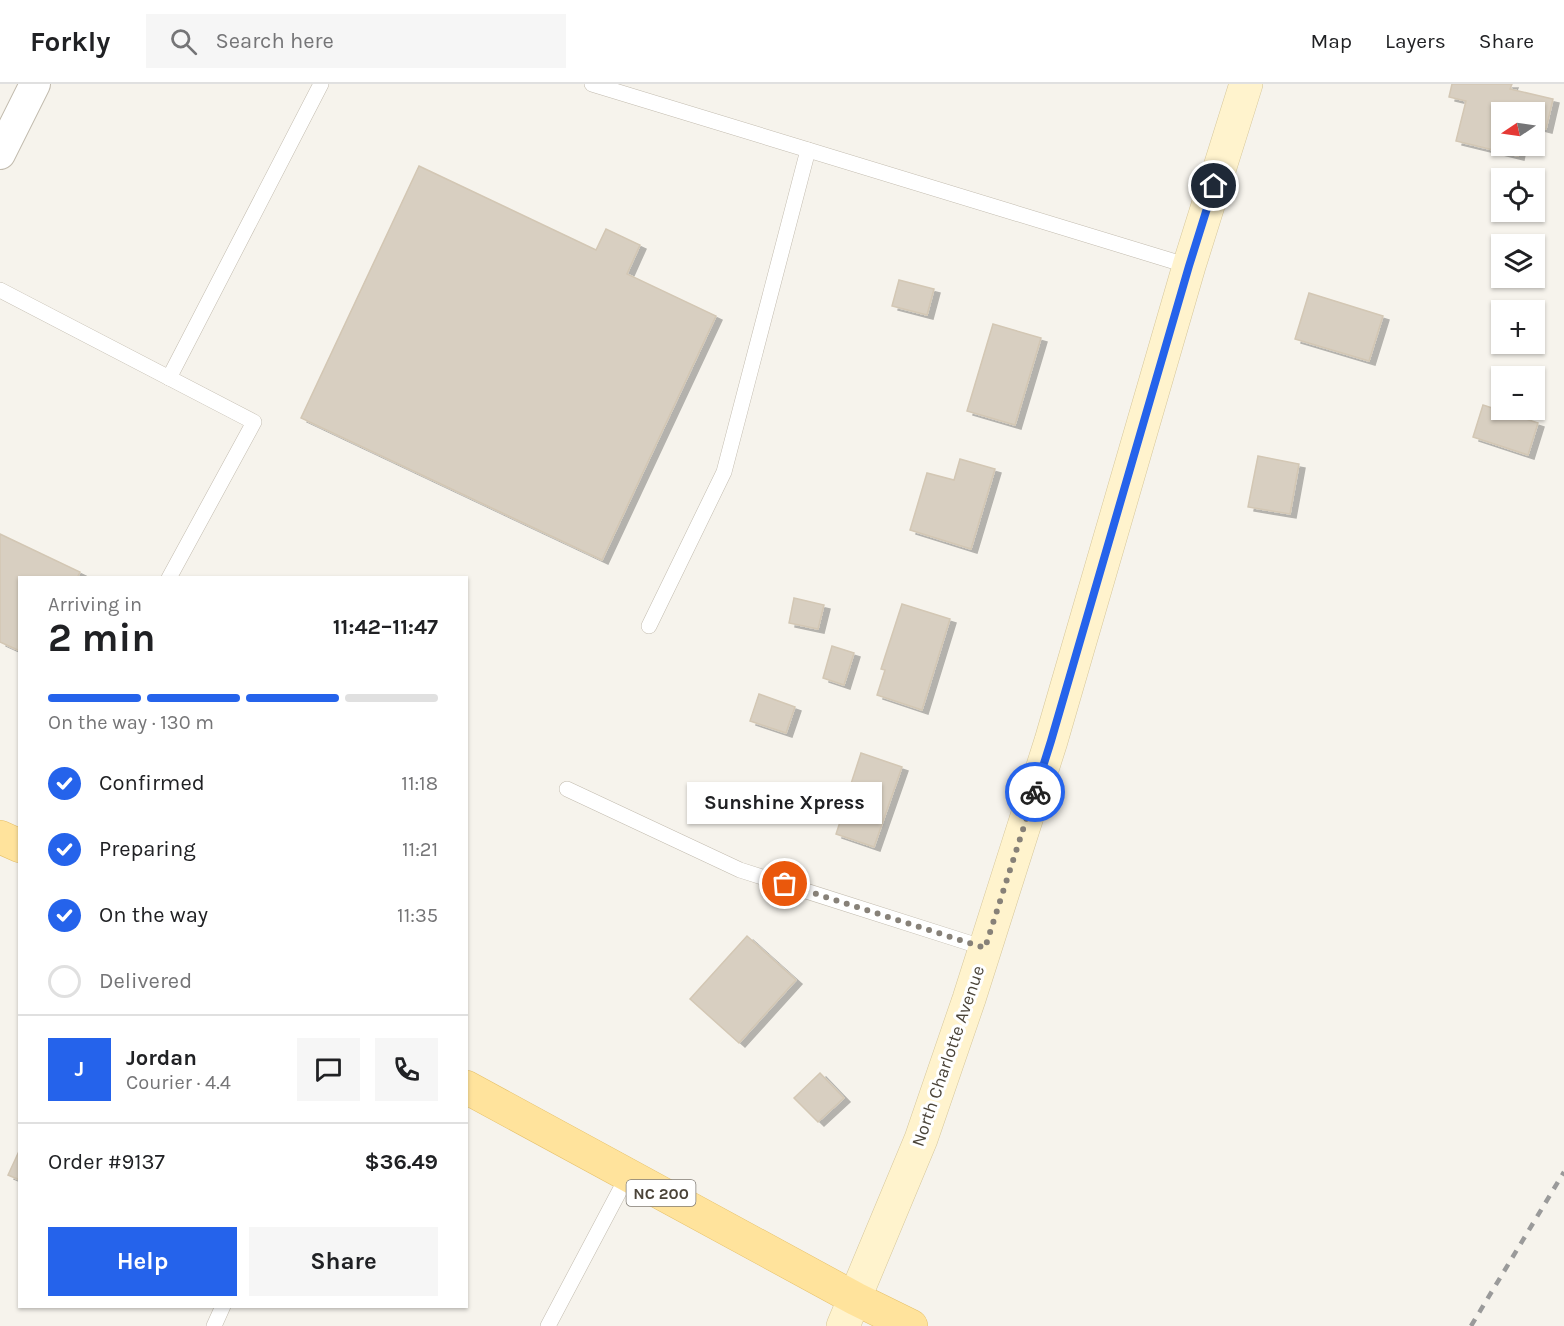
<!DOCTYPE html>
<meta charset="utf-8">
<style>
:root{--surface:#fff;--page:#f6f6f6;--text:#202124;--muted:#757577;--line:#e0e0e0;--accent:#2563eb}
body{margin:0;font-family:Karla,sans-serif;background:var(--page);color:var(--text);height:100vh;display:flex;flex-direction:column;font-size:22px;white-space:nowrap}
*{box-sizing:border-box;margin:0}
p{font-size:20px;color:var(--muted)}
.icon{flex:none;width:33px;height:33px;fill:none;stroke:currentColor;stroke-width:2;stroke-linecap:round;stroke-linejoin:round}
.map{position:relative;flex:1;overflow:hidden}
.sheet{position:absolute;left:18px;top:492px;width:450px;height:732px;display:flex;flex-direction:column;background:var(--surface);border-radius:0px;box-shadow:0 2px 4px #0004}
.sheet>*{flex:none}
.needle{width:39px;rotate:257deg}
.buttons{position:absolute;left:1491px;top:18px;display:grid;gap:12px}
.buttons a{display:grid;place-items:center;width:54px;height:54px;border-radius:0px;background:var(--surface);box-shadow:0 2px 4px #0004;font-size:30px}
.pin{position:absolute;display:grid;place-items:center;width:51px;height:51px;color:#fff;margin:-26px;border:3px solid #fff;border-radius:50%;box-shadow:0 2px 6px #0007}
.courier{position:absolute;display:grid;place-items:center;width:60px;height:60px;margin:-30px;border:4px solid #2563eb;border-radius:50%;background:#fff;color:#222;box-shadow:0 2px 8px #0007}
.bubble{position:absolute;height:42px;border-radius:0px;background:var(--surface);box-shadow:0 2px 4px #0004;font-size:20px;font-weight:700;line-height:42px;text-align:center}
.head em{font-style:normal;font-weight:700}
.head div{display:flex;flex-direction:column-reverse}
.head{display:flex;align-items:center;justify-content:space-between;height:102px;padding:0 30px}
h1{font-size:39px;font-weight:700;line-height:45px}
.bar{display:grid;grid-template-columns:repeat(4,1fr);gap:9px 6px;align-content:center;height:72px;padding:0 30px}
.bar i{height:8px;border-radius:4px;background:var(--line)}
.bar .selected{background:var(--accent)}
.bar p{grid-column:span 4}
.line{display:flex;align-items:center;gap:15px;padding:0 30px;border-top:2px solid var(--line)}
.line div{flex:1}
.round{display:grid;place-items:center;flex:none;width:63px;height:63px;border-radius:0px;background:var(--page)}
ol{padding:0 30px;list-style:none}
li{display:flex;align-items:center;gap:18px;height:66px}
li p{margin-inline-start:auto}
li .icon{padding:6px;border-radius:50%;background:var(--accent);color:#fff;stroke-width:4}
li:last-child{color:var(--muted)}
li i{width:33px;height:33px;border:3px solid var(--line);border-radius:50%}
.action{display:flex;gap:12px;margin-top:auto;padding:12px 30px}
.action a{flex:1;height:69px;border-radius:0px;background:var(--accent);color:#fff;font-size:24px;font-weight:700;line-height:69px;text-align:center}
.action a+a{background:var(--page);color:var(--text)}
header{display:flex;align-items:center;gap:36px;box-sizing:border-box;height:84px;padding:0 30px;background:var(--surface);border-bottom:2px solid var(--line)}
header strong{font-size:28px}
nav{display:flex;gap:33px;margin-inline-start:auto;font-size:21px}
.search{width:420px;height:54px;background:var(--page);display:flex;align-items:center;gap:15px;box-sizing:border-box;padding:0 21px;border-radius:0px;color:var(--muted);font-size:22px}
.map>svg:first-child{display:block}
.building{fill:#d8cfc1;stroke:#d3c7b4;stroke-width:1.5;filter:url(#shadow)}
.lines{fill:none;stroke-linecap:round;stroke-linejoin:round}
.lane-casing{stroke:#c2bbae;stroke-width:16}
.street-casing{stroke:#c2bbae;stroke-width:32}
.secondary-casing{stroke:#d6c79b;stroke-width:34}
.primary-casing{stroke:#e6c16a;stroke-width:34}
.lane{stroke:#fff;stroke-width:15}
.street{stroke:#fff;stroke-width:30}
.secondary{stroke:#fff3cd;stroke-width:33}
.primary{stroke:#ffe39c;stroke-width:33}
.rail{stroke:#9a9a9a;stroke-width:4.5;stroke-dasharray:8 8;stroke-linecap:butt}
.done{stroke:#878178;stroke-width:6;stroke-dasharray:0 10.8}
.route{stroke:#2563eb;stroke-width:8}
.labels{text-anchor:middle;stroke-width:6;stroke-linejoin:round;paint-order:stroke}
.shield{fill:#fff;stroke:#817c74;stroke-width:1.5}
.shield-label{font-size:16px;font-weight:bold;fill:#4b4439}
.street-label{font-size:18px;fill:#4b4439;stroke:#fff}
</style>
<header>
<strong>Forkly</strong>
<div class="search"><svg class="icon" aria-label="search" viewBox="0 0 24 24"><circle cx="10" cy="10" r="6"/><path d="M15 15l6 6"/></svg>Search here</div>
<nav><a>Map</a><a>Layers</a><a>Share</a></nav>
</header>
<div class="map">
<svg width="1564" height="1242" viewBox="0 0 1564 1242">
<defs>
<filter id="shadow"><feDropShadow dx="6" dy="4" stdDeviation="0" flood-color="#0004"/></filter>
</defs>
<rect width="100%" height="100%" fill="#f6f3ec"/>
<g class="building">
<path d="M1452,0H1512L1510,5L1553,15L1546,45L1534,42V28H1502V62H1520L1518,72L1456,57L1466,17L1449,13Z"/>
<path d="M419,82L596,166L606,145L640,161L627,190L716,232L602,476L301,334Z"/>
<path d="M899,196L934,205L927,231L892,222Z"/>
<path d="M1309,209L1383,232L1369,277L1295,255Z"/>
<path d="M993,240L1041,254L1015,341L967,327Z"/>
<path d="M1483,321L1538,339L1528,371L1473,353Z"/>
<path d="M1258,372L1299,380L1290,430L1248,423Z"/>
<path d="M960,375L995,385L971,465L910,446L927,389L954,396Z"/>
<path d="M0,450L80,488L77,494H20V567L0,558Z"/>
<path d="M794,514L824,521L818,545L789,539Z"/>
<path d="M902,520L950,535L922,626L877,611L885,586L881,585Z"/>
<path d="M832,562L854,569L844,601L823,594Z"/>
<path d="M759,610L795,623L786,649L750,637Z"/>
<path d="M861,669L902,683L874,763L836,750L842,732L828,727L834,707L847,712Z"/>
<path d="M747,852L796,896L739,959L690,915Z"/>
<path d="M820,989L844,1014L818,1038L794,1014Z"/>
<path d="M20,1065V1096L8,1091Z"/>
</g>
<g class="lines">
<defs>
<g id="lane">
<path d="M592,0L1189,182"/>
<path d="M0,206L254,338L169,494"/>
<path d="M169,294L321,0"/>
<path d="M649,542L724,388L808,66"/>
<path d="M567,705L740,786L985,864"/>
<path d="M214,1242L223,1222"/>
<path d="M548,1242L628,1091"/>
</g>
<path id="street" d="M0,70L35,0"/>
<path id="secondary" d="M843,1242L921,1055L969,915L1051,657L1189,182L1246,0"/>
<g id="primary">
<path d="M0,753L20,762"/>
<path d="M466,1003L856,1215L911,1242"/>
</g>
</defs>
<use href="#lane" class="lane-casing"/>
<use href="#street" class="street-casing"/>
<use href="#secondary" class="secondary-casing"/>
<use href="#primary" class="primary-casing"/>
<use href="#lane" class="lane"/>
<use href="#street" class="street"/>
<use href="#secondary" class="secondary"/>
<use href="#primary" class="primary"/>
<path class="rail" d="M1471,1242L1564,1088"/>
</g>
<g class="lines">
<path class="done" d="M785,800L985,864L1035,708"/>
<path class="route" d="M1035,708L1051,657L1189,182L1214,102"/>
</g>
<g class="labels">
<rect class="shield" x="626.5" y="1096" width="69" height="26" rx="4.5"/>
<g class="shield-label">
<text x="661" y="1115">NC 200</text>
</g>
<g class="street-label">
<text transform="translate(948 972) rotate(-71)" y="6">North Charlotte Avenue</text>
</g>
</g>
</svg>
<div class="buttons">
<a><svg class="needle" viewBox="-14 -14 28 28"><path d="M0-13l5 13h-10z" fill="#e53935"/><path d="M0 13l5-13h-10z" fill="#757577"/></svg></a>
<a><svg class="icon" aria-label="locate" viewBox="0 0 24 24"><circle cx="12" cy="12" r="6"/><path d="M12 2v4M12 18v4M2 12h4M18 12h4"/></svg></a>
<a><svg class="icon" aria-label="layers" viewBox="0 0 24 24"><path d="M12 4l9 5-9 5-9-5zM3 14l9 5 9-5"/></svg></a>
<a>+</a>
<a>−</a>
</div>
<div class="pin" style="left:785px;top:800px;background:#ea580c"><svg class="icon" aria-label="bag" viewBox="0 0 24 24"><path d="M5 8h14l-1 12H6zM9 8a3 3 0 0 1 6 0"/></svg></div>
<div class="pin" style="left:1214px;top:102px;background:#1f2937"><svg class="icon" aria-label="home" viewBox="0 0 24 24"><path d="M3 11l9-7 9 7M6 9v11h12V9"/></svg></div>
<div class="courier" style="left:1035px;top:708px"><svg class="icon" aria-label="bike" viewBox="0 0 24 24"><circle cx="6" cy="16" r="4"/><circle cx="18" cy="16" r="4"/><path d="M6 16l4-8h5l3 8M10 8l3 8H6M13 5h3"/></svg></div>
<div class="bubble" style="left:687px;top:698px;width:195px">Sunshine Xpress</div>
<section class="sheet">
<div class="head"><div><h1>2 min</h1><p>Arriving in</p></div><em>11:42–11:47</em></div>
<div class="bar"><i class="selected"></i><i class="selected"></i><i class="selected"></i><i></i><p>On the way · 130 m</p></div>
<ol>
<li><svg class="icon" aria-label="check" viewBox="0 0 24 24"><path d="M5 12l5 5 9-10"/></svg>Confirmed<p>11:18</p></li>
<li><svg class="icon" aria-label="check" viewBox="0 0 24 24"><path d="M5 12l5 5 9-10"/></svg>Preparing<p>11:21</p></li>
<li><svg class="icon" aria-label="check" viewBox="0 0 24 24"><path d="M5 12l5 5 9-10"/></svg>On the way<p>11:35</p></li>
<li><i></i>Delivered</li>
</ol>
<div class="line" style="height:108px"><b class="round" style="background:var(--accent);color:#fff">J</b><div><b>Jordan</b><p>Courier · 4.4</p></div><a class="round"><svg class="icon" aria-label="chat" viewBox="0 0 24 24"><path d="M4 5h16v11H9l-5 4z"/></svg></a><a class="round"><svg class="icon" aria-label="phone" viewBox="0 0 24 24"><path d="M5 4h4l2 5-3 2q2 4 5 5l2-3 5 2v4C11 20 4 13 5 4z"/></svg></a></div>
<div class="line" style="height:78px"><div>Order #9137</div><b>$36.49</b></div>
<div class="action"><a>Help</a><a>Share</a></div>
</section>
</div>
